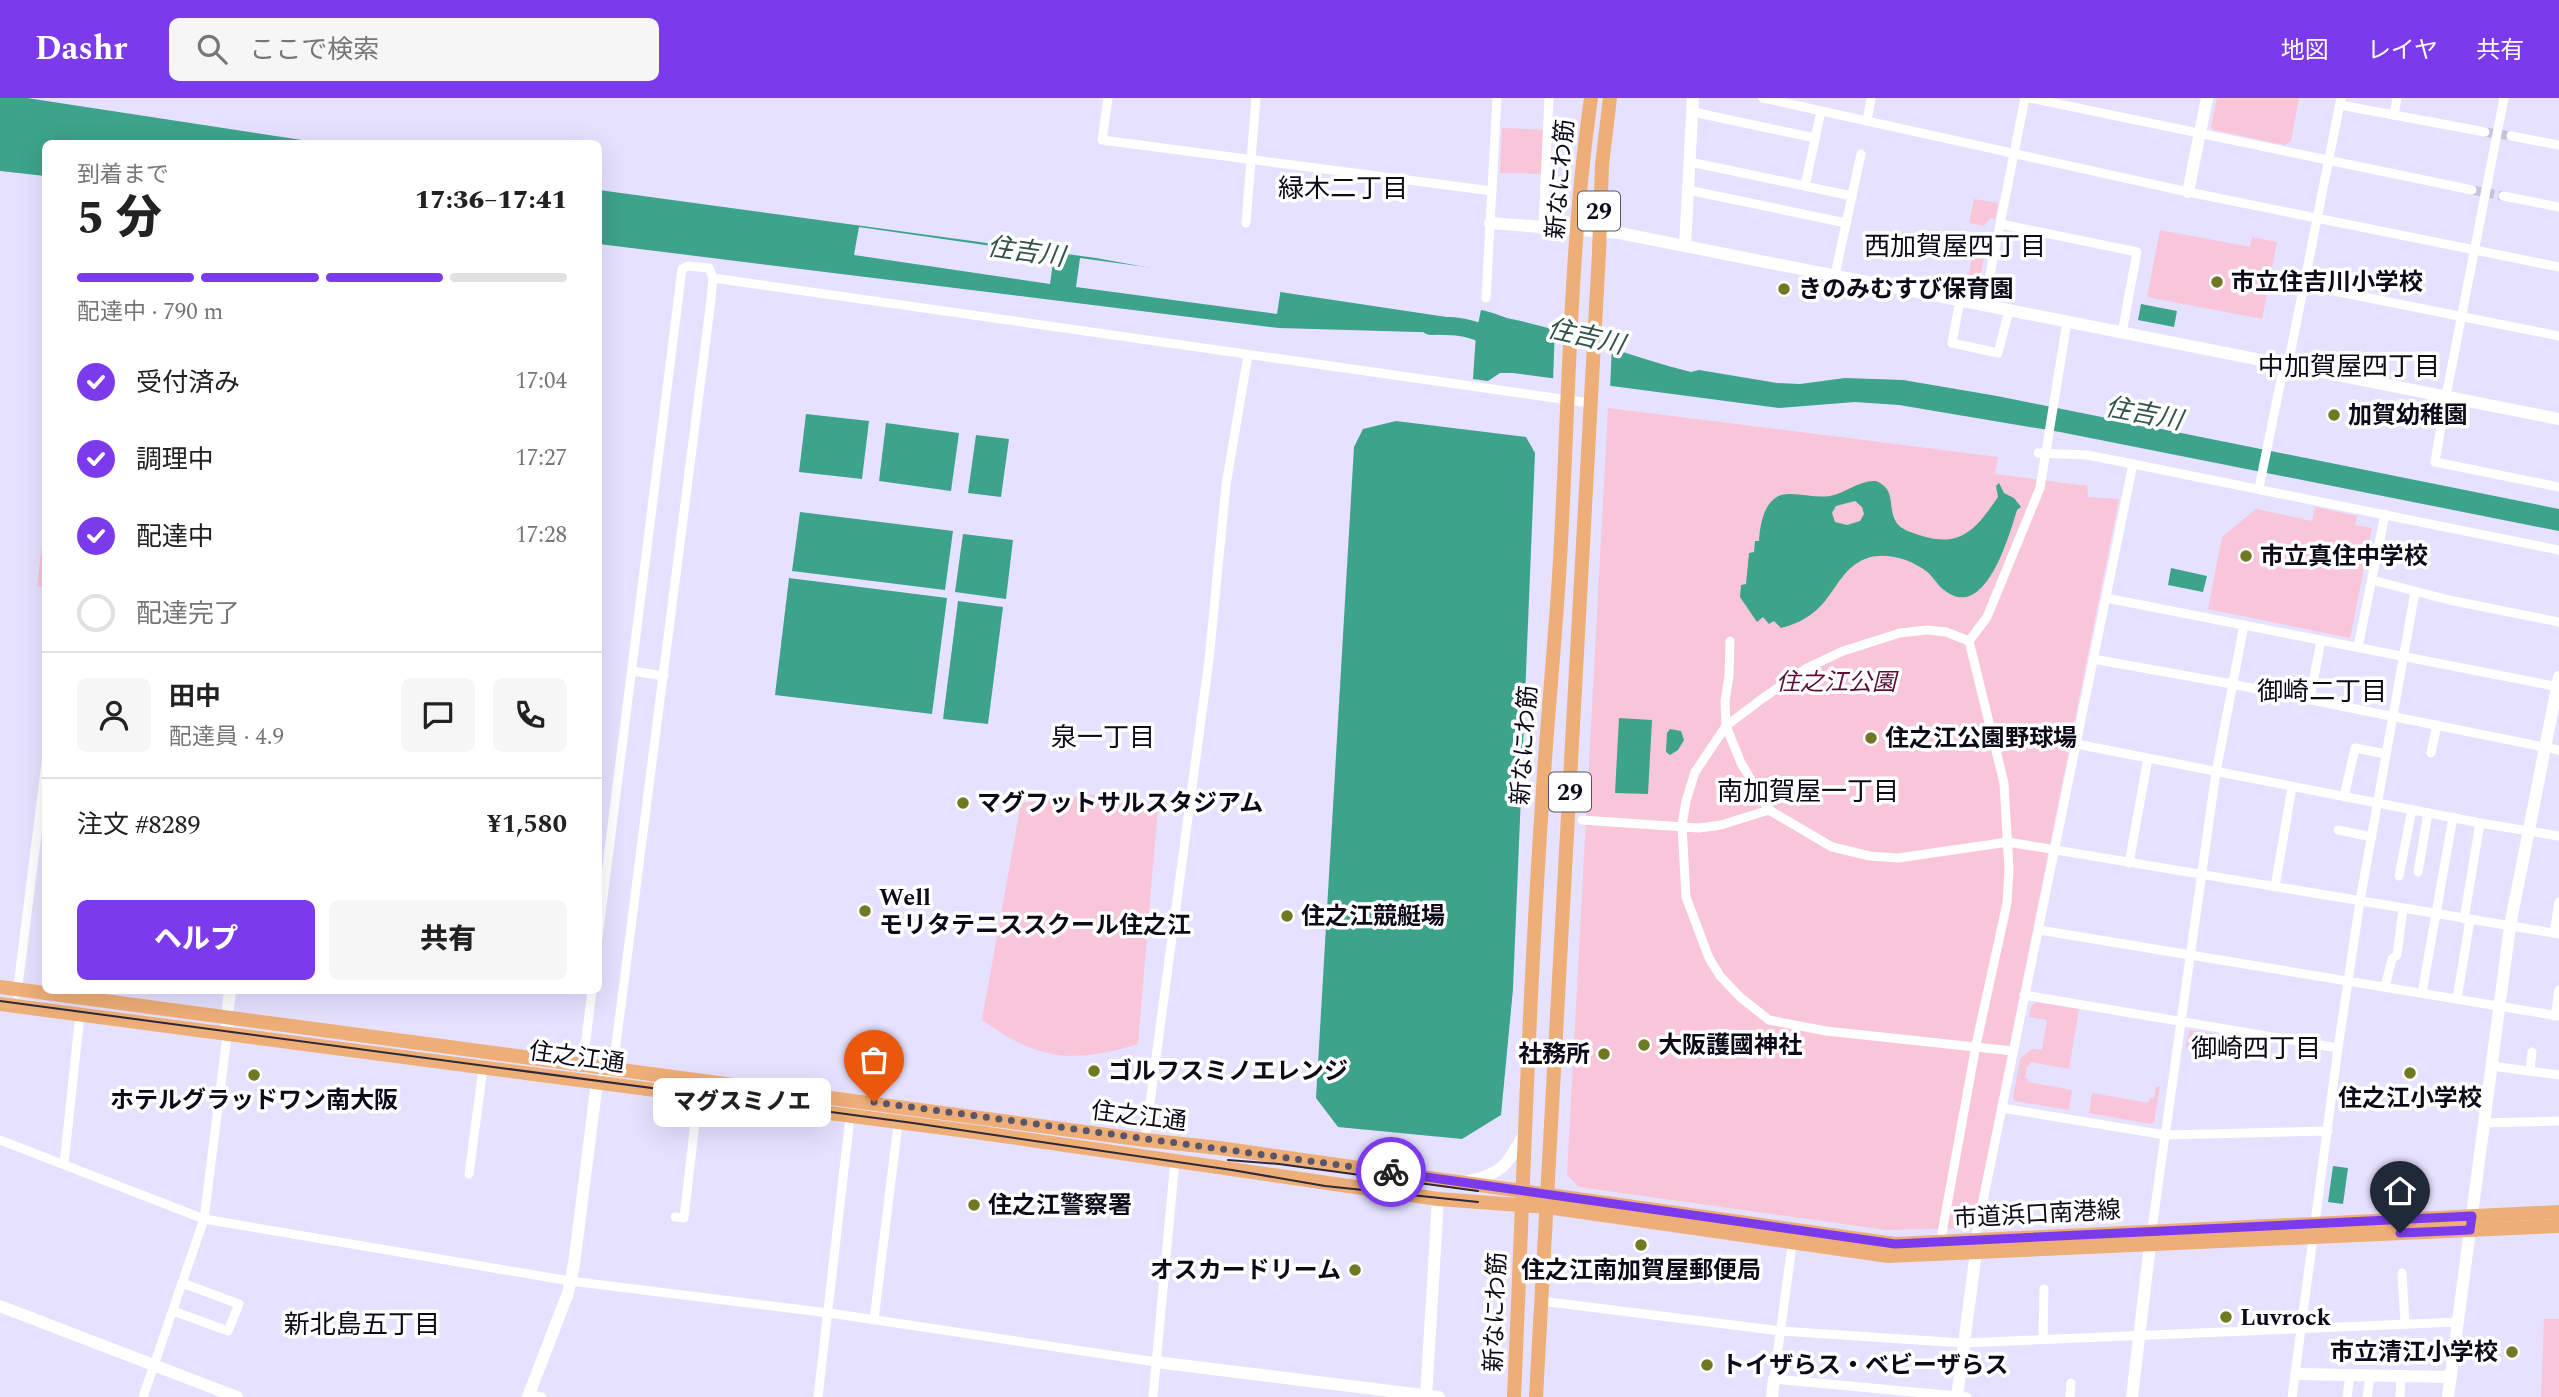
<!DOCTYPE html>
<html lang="ja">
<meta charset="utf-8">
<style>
:root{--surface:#fff;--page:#f6f6f6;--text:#222;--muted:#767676;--line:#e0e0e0;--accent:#7c3aed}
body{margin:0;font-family:Spectral,"Noto Sans JP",serif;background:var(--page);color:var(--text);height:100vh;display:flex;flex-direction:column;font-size:26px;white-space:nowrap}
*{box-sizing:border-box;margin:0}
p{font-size:23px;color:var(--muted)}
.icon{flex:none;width:38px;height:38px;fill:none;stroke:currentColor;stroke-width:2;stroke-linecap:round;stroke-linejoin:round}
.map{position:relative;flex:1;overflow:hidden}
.sheet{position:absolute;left:42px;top:42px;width:560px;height:854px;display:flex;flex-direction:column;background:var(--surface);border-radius:10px;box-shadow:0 7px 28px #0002}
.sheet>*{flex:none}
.pin{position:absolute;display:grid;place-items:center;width:60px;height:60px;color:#fff;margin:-72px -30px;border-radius:50% 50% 50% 0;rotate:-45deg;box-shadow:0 0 7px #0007}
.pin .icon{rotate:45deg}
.courier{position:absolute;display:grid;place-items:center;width:70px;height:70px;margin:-35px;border:5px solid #7c3aed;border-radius:50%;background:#fff;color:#222;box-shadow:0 2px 9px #0007}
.bubble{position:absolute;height:49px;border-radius:10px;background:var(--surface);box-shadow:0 7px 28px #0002;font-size:23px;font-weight:800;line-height:49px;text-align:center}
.summary em{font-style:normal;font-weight:800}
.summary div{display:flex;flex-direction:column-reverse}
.summary{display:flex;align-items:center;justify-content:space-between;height:119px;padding:0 35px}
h1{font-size:46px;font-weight:800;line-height:52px}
.bar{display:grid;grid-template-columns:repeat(4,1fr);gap:10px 7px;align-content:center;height:84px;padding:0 35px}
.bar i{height:9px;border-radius:5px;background:var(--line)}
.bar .current{background:var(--accent)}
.bar p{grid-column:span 4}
.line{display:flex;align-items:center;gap:18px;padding:0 35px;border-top:2px solid var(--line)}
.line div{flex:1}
.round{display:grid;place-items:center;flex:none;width:74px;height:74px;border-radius:10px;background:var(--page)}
ol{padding:0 35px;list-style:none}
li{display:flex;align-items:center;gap:21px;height:77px}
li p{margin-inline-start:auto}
li .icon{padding:7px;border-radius:50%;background:var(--accent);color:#fff;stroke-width:4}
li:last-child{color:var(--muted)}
li i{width:38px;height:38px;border:4px solid var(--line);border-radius:50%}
.button{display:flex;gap:14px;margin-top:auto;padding:14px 35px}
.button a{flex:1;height:80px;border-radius:10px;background:var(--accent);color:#fff;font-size:28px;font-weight:800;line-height:80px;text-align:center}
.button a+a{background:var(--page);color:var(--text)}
header{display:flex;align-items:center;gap:42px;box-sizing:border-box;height:98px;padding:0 35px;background:var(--accent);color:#fff}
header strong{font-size:33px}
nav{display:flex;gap:38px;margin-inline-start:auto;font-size:24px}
.search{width:490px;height:63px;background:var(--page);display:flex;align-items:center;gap:18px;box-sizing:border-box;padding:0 24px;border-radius:10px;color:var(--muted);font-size:26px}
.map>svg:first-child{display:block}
.green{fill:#f9c5d9}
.water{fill:#3da38b;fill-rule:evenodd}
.pier{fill:#e6e1fe}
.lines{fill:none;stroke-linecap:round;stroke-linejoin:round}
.river{stroke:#3da38b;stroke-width:18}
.street-tunnel{stroke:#c6c1dc;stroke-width:9;stroke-dasharray:9 4.5;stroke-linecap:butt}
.street{stroke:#fff;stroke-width:9}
.secondary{stroke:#fff;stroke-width:12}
.primary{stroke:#eeae77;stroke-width:14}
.tram{stroke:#2d293a;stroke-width:2}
.done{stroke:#5a5569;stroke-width:7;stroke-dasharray:0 12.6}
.route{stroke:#7c3aed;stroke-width:9}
.poi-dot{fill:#707822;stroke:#fff;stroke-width:2.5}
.labels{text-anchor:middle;stroke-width:7;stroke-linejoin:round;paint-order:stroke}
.shield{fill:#fff;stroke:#56545e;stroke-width:2}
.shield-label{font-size:23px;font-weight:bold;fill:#0e0a19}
.street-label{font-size:24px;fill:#0e0a19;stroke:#fff}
.poi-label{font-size:24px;font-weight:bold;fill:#0e0a19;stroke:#fff;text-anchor:start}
.park-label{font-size:24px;font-style:italic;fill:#5e0d38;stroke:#fff}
.neighbourhood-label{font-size:26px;fill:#0e0a19;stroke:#fff}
.water-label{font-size:26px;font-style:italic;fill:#335249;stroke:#fff}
</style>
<header>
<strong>Dashr</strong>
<div class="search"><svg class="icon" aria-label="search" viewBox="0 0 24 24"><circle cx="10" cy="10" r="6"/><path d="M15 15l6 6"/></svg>ここで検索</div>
<nav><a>地図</a><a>レイヤ</a><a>共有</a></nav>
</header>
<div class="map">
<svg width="2559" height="1299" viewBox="0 0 2559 1299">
<rect width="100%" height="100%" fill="#e6e1fe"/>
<g class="green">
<path d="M2217,0H2299L2291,43L2285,47L2214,32L2211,29Z"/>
<path d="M1502,30L1547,32L1543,76L1500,75Z"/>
<path d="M1974,101L1998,105L1995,121L1990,120L1984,128L1969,125Z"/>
<path d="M2160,132L2250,149L2252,139L2277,144L2262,221L2147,199Z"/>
<path d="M1974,141L1987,143L1979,186L1968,184Z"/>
<path d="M1608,310L1998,359L1995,376L2087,388L2088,399L2119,401L1973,1130L1886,1132L1579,1089L1567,1077Z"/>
<path d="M2315,409L2357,418L2355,427L2372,430L2350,540L2208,511L2222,439L2256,411L2312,423Z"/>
<path d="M45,423L46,489H45L37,488Z"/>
<path d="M1093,697L1158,708L1138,946C1072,966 1038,962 982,922L1021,705Z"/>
<path d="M2036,904L2079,911L2069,971L2030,964L2029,968H2027L2025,980L2028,981V984L2072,992L2069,1012L2015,1003L2013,1000L2020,961L2032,951L2042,952L2047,922L2029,919L2031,909Z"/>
<path d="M2190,932L2262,944L2259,960L2185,949Z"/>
<path d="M2156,988L2160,989L2154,1024L2152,1026L2089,1015L2092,995L2148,1005L2150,1000H2154Z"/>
<path d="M2544,1221H2559V1299H2541Z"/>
</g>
<g class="water">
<path d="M0,0H27L322,45L46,46L45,78L0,73Z"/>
<path d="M599,92L1096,160L1287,195L1453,220L1452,235L1279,230L599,146Z"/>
<path d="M2141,206L2177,213L2174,229L2138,222Z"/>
<path d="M1481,212C1494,214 1503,220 1516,222C1576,235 1632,260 1691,274L1699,272L1777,285L1800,286L1845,280L1903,282L1997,298L2559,411V433L2060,334L1899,307L1855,304L1779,310L1513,275H1500L1488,283L1473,281L1476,236Z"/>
<path d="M806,316L869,323L862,381L799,374Z"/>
<path d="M1396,323L1526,339L1535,355L1513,891L1501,1017L1462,1041L1338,1029L1316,1000L1354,349L1363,331Z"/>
<path d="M886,325L959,335L951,393L879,383Z"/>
<path d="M976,337L1009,341L1001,399L968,395Z"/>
<path d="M1876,383C1897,392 1887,408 1896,424C1901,432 1911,434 1919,437C1961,451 1976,431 1998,399L1996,388L1999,385L2004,395L2014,400L2021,409L2017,412C2009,438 1985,525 1944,492C1937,487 1933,478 1926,473C1910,461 1884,453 1865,461C1845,469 1838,487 1825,503C1814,517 1798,526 1781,530L1774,523L1769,526L1763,519L1757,524L1740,499L1741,487L1746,486L1749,455L1754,454L1755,443H1759C1760,425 1765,394 1791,396C1804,396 1816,400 1830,398C1846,395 1859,382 1876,383ZM1855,403L1862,409L1864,416L1860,423L1847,427L1835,424L1832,415L1836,408Z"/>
<path d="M800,414L953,433L945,492L792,473Z"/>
<path d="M963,436L1013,442L1006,501L955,494Z"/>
<path d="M2171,470L2207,478L2203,494L2168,487Z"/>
<path d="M789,480L947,500L932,616L775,597Z"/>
<path d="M958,503L1003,509L988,626L943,621Z"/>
<path d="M1619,620L1652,622L1648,696L1615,695Z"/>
<path d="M1670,631L1681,633L1684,642L1678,652L1670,657L1666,654L1667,635Z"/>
<path d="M2333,1068L2348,1070L2343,1106L2328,1104Z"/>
</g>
<g class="pier">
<path d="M859,129L1054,157L1050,186L854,157Z"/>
<path d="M1080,160L1212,178L1281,190L1277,216L1076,189Z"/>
<path d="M1555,228L1612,246L1610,292L1553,284Z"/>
</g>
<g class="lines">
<path class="river" d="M1430,228C1457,227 1472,229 1497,242"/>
<g class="street-tunnel">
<path d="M2485,34L2511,38"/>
<path d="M2472,92L2503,98"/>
</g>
<g class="street">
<path d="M1108,0L1102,42L1492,93"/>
<path d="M1763,0L2188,94L2559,169"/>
<path d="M2030,0L2472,92"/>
<path d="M2504,0L2446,298L2435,364L2559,389"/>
<path d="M2340,7L2485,34"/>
<path d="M1693,14L1815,40"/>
<path d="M2394,17L2397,0"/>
<path d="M1867,23L1871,0"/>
<path d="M2511,38L2559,47"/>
<path d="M1690,64L1852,98"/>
<path d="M1805,88L1821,13"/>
<path d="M1688,92L1846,125"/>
<path d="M2503,98L2559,109"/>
<path d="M1246,125L1256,0"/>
<path d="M2001,126L2137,154L2122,235"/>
<path d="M1543,128L1549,0"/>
<path d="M1835,177L1861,56"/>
<path d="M713,180L1590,305"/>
<path d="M2304,187L2559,238"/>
<path d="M1486,200L1497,0"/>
<path d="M1960,202L1952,245L1998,255L2009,212"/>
<path d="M1984,207L2025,0"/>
<path d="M2288,267L2341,0"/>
<path d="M2038,355L2087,357L2133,366L2559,452"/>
<path d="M2260,385L2284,267"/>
<path d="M2379,448L2424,458"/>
<path d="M2372,482L2449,502L2559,524"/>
<path d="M2106,500L2559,589"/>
<path d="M1730,543L1729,578L1725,603L1726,628L1741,665L1769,712L1832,749L1870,758L1898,760L2008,744L2559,836"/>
<path d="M1969,543L1987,519L2040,390L2067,224"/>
<path d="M2358,549L2385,416"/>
<path d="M2093,561L2232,586L2559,652"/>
<path d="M632,573L664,578"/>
<path d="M2310,601L2321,542"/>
<path d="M2076,646L2480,725L2559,738"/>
<path d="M2431,655L2437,627"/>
<path d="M2344,699L2355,650L2386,656"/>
<path d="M1582,722L1699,730L1721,727L1769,712"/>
<path d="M2338,732L2372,739"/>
<path d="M2129,765L2148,660"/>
<path d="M2418,774L2428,715"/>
<path d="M2399,778L2412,711"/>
<path d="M2275,789L2292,689"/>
<path d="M2464,821L2480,725"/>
<path d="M2039,832L2559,918"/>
<path d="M2554,835L2559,804"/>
<path d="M2385,889L2392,861L2397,857L2403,811"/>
<path d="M2422,895L2453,719"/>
<path d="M17,896L46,665"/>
<path d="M2024,897L2338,950"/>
<path d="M2457,901L2470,822"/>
<path d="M2555,918L2559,892"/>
<path d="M2492,968L2559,977"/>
<path d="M586,970L583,966L592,892"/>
<path d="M2530,973L2532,954"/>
<path d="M596,984L613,970L710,210L713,180L709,170L688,168L682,171L598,840"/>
<path d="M2002,1010L2165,1037L2328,1033"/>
<path d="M2484,1025L2559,1023"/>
<path d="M0,1042L204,1121L570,1183L829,1215L1156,1264"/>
<path d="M1145,1042L1209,562L1226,387L1248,257"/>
<path d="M64,1066L80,916"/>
<path d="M469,1076L483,970"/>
<path d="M675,1119L684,1120L698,998"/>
<path d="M1942,1135L1976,947L2007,805L2009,771L2004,685L1969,543L1946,534L1927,532L1900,535L1843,553L1807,570L1763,600L1726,628L1695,674L1686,703L1682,727L1686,799L1709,860L1720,878L1740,899L1769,922L1826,933L2013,953"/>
<path d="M2151,1138L2216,674L2244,527"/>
<path d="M1793,1140L1774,1281L1967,1299"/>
<path d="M1975,1142L2133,366"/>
<path d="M2402,1175L2405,1225"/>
<path d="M1541,1203L1781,1233L1963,1245L2458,1224"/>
<path d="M173,1213L228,1233L239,1206L182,1185"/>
<path d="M874,1222L898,1026"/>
<path d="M2043,1241L2044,1191"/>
<path d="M528,1297L542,1299"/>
<path d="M143,1299L204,1121L227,938"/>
<path d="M818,1299L850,1019"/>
<path d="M1153,1299L1175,1062"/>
<path d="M2070,1299L2071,1285"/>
<path d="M2292,1299L2338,950L2360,803L2415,494"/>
<path d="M2347,1299L2350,1277"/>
<path d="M2367,1299L2370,1278"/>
<path d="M2400,1299L2401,1278"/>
</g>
<g class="secondary">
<path d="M2188,94L2207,0"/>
<path d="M1490,125L1619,135L2559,321"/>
<path d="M1685,147L1693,0"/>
<path d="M227,938V919L230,892"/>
<path d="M1469,1083C1504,1076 1508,1064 1525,1035"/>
<path d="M0,1208L237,1299"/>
<path d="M1156,1264L1439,1299"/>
<path d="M2296,1276L2451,1279"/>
<path d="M528,1299L568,1195L574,1166L597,984"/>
<path d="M1426,1299L1438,1101"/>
<path d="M1772,1299L1774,1281"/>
<path d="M1957,1299L1976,1154"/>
<path d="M2132,1299L2150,1147"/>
<path d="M2448,1299L2510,828L2559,579"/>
</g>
<g class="primary">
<path d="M0,889L1145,1042L1219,1050L1895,1146L2559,1114"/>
<path d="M0,906L982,1035L1438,1101L1547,1109L1888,1158L2559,1128"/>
<path d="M1514,1299C1523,1096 1529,894 1543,691C1548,609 1557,526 1561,444C1569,296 1570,147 1591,0"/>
<path d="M1536,1299L1599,155L1602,67L1610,0"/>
</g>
<g class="tram">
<path d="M0,903L913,1025L1232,1072L1325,1088L1478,1104"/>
<path d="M1228,1062L1279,1066L1478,1093"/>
</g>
</g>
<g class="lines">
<path class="done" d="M874,1004L1391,1074"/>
<path class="route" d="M1391,1074L1895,1146L2472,1118L2470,1132L2400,1135"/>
</g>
<g class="poi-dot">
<circle cx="2217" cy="184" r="7"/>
<circle cx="1784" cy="191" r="7"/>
<circle cx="2334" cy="317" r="7"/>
<circle cx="2246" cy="458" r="7"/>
<circle cx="1871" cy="640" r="7"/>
<circle cx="963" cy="705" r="7"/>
<circle cx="865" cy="813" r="7"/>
<circle cx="1287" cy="818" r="7"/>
<circle cx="1644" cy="947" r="7"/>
<circle cx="1604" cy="956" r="7"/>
<circle cx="1094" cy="973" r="7"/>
<circle cx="2410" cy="975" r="7"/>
<circle cx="254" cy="977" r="7"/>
<circle cx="974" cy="1107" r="7"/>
<circle cx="1641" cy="1147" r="7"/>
<circle cx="1355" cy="1172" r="7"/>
<circle cx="2226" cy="1219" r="7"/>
<circle cx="2512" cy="1254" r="7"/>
<circle cx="1707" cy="1267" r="7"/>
</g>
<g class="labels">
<g class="shield">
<rect x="1578" y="93.5" width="42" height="39" rx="5"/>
<rect x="1549" y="674.5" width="42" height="39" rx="5"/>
</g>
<g class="shield-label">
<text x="1599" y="121">29</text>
<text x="1570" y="702">29</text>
</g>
<g class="street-label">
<text transform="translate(1560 81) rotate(-85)" y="8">新なにわ筋</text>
<text transform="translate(1524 647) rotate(-86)" y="8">新なにわ筋</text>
<text transform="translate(577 959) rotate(8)" y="8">住之江通</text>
<text transform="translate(1139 1018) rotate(7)" y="8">住之江通</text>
<text transform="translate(2037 1116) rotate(-3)" y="8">市道浜口南港線</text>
<text transform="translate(1495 1214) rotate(-88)" y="8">新なにわ筋</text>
</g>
<g class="poi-label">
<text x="2231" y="192">市立住吉川小学校</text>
<text x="1798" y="199">きのみむすび保育園</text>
<text x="2348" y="325">加賀幼稚園</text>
<text x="2260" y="466">市立真住中学校</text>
<text x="1885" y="648">住之江公園野球場</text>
<text x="977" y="713">マグフットサルスタジアム</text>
<text x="879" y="807">Well<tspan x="879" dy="28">モリタテニススクール住之江</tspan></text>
<text x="1301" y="826">住之江競艇場</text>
<text x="1658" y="955">大阪護國神社</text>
<text x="1590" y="964" text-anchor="end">社務所</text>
<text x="1108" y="981">ゴルフスミノエレンジ</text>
<text x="2410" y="1008" text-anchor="middle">住之江小学校</text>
<text x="254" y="1010" text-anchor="middle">ホテルグラッドワン南大阪</text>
<text x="988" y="1115">住之江警察署</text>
<text x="1341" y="1180" text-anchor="end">オスカードリーム</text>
<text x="1641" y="1180" text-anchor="middle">住之江南加賀屋郵便局</text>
<text x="2240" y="1227">Luvrock</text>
<text x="2498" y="1262" text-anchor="end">市立清江小学校</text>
<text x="1721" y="1275">トイザらス・ベビーザらス</text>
</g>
<g class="park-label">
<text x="1836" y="592">住之江公園</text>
</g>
<g class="neighbourhood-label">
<text x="1343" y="99">緑木二丁目</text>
<text x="1955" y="157">西加賀屋四丁目</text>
<text x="2349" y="277">中加賀屋四丁目</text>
<text x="2322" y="602">御崎二丁目</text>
<text x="1103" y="648">泉一丁目</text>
<text x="1808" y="702">南加賀屋一丁目</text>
<text x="2256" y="959">御崎四丁目</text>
<text x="362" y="1235">新北島五丁目</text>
</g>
<g class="water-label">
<text transform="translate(1026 153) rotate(8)" y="9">住吉川</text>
<text transform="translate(1586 238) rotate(13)" y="9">住吉川</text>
<text transform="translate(2144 315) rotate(11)" y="9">住吉川</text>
</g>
</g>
</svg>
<div class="pin" style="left:874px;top:1004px;background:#ea580c"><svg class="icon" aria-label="bag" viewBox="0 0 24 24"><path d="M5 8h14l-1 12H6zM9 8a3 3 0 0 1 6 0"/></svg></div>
<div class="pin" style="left:2400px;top:1135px;background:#1f2937"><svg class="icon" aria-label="home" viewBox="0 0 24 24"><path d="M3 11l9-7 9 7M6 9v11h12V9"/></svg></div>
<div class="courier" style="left:1391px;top:1074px"><svg class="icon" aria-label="bike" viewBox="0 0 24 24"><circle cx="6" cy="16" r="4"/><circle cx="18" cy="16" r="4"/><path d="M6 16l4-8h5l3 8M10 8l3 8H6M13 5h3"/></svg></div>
<div class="bubble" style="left:653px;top:980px;width:178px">マグスミノエ</div>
<section class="sheet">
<div class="summary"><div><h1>5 分</h1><p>到着まで</p></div><em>17:36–17:41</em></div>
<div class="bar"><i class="current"></i><i class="current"></i><i class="current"></i><i></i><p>配達中 · 790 m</p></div>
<ol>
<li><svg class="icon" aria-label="check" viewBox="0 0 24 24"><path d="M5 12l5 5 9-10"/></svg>受付済み<p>17:04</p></li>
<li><svg class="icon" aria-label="check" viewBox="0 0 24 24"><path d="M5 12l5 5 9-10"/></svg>調理中<p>17:27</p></li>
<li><svg class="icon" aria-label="check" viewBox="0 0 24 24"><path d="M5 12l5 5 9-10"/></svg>配達中<p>17:28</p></li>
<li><i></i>配達完了</li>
</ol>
<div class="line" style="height:126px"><a class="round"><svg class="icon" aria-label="person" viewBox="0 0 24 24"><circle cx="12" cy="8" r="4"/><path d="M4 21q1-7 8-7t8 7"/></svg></a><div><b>田中</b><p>配達員 · 4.9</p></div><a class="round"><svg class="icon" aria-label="chat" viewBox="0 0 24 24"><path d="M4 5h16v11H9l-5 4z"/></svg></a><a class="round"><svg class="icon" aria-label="phone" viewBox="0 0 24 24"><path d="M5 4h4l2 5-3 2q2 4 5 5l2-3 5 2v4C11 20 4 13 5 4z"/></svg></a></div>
<div class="line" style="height:91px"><div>注文 #8289</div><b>¥1,580</b></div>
<div class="button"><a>ヘルプ</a><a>共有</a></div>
</section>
</div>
